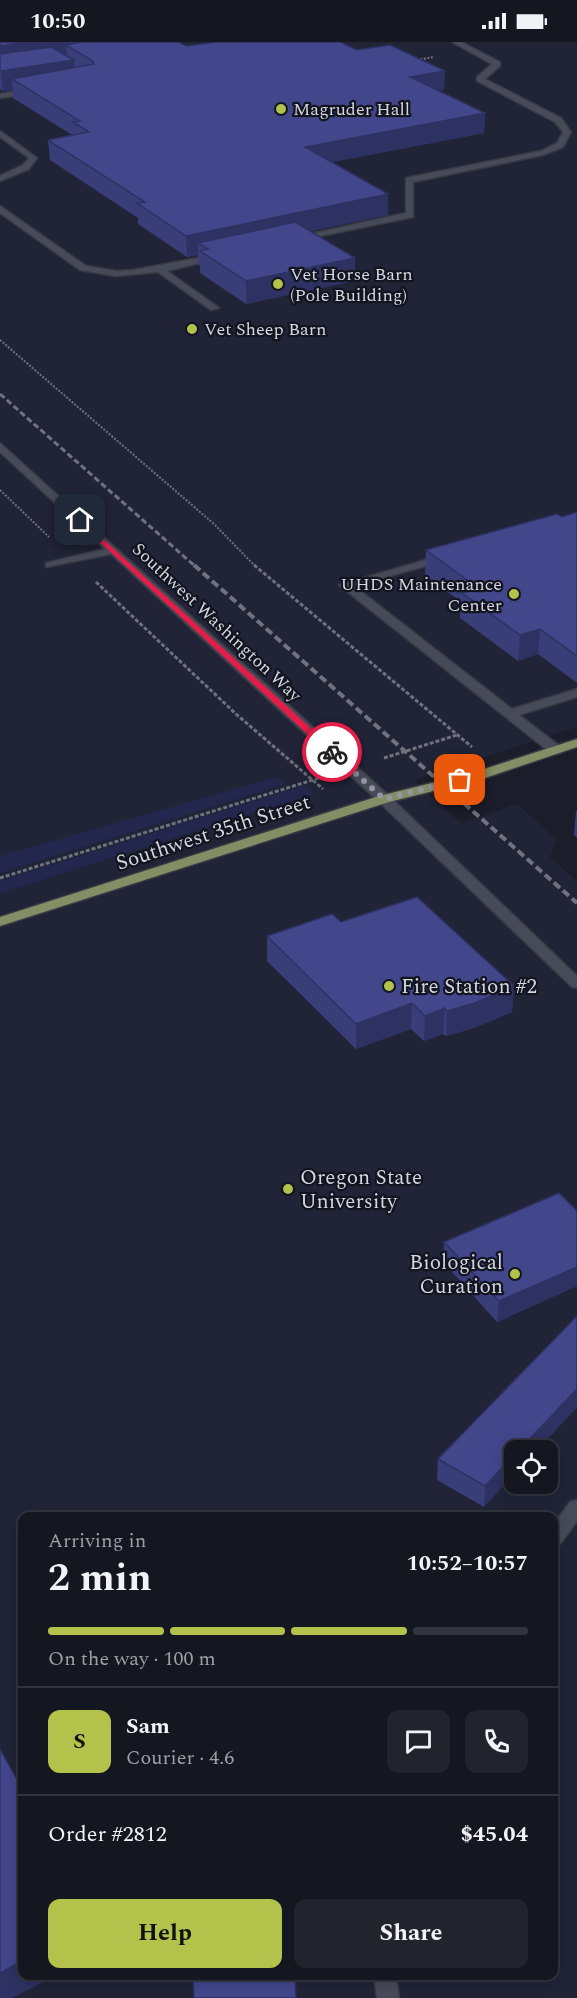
<!DOCTYPE html>
<meta charset="utf-8">
<style>
:root{--surface:#141620;--page:#21232d;--text:#f1f3f6;--muted:#9d9fa5;--line:#33353e;--accent:#b2c24b}
body{margin:0;font-family:Spectral,serif;background:var(--page);color:var(--text);height:100vh;display:flex;flex-direction:column;font-size:22px;white-space:nowrap}
*{box-sizing:border-box;margin:0}
p{font-size:20px;color:var(--muted)}
.icon{flex:none;width:33px;height:33px;fill:none;stroke:currentColor;stroke-width:2;stroke-linecap:round;stroke-linejoin:round}
.map{position:relative;flex:1;overflow:hidden}
.drawer{position:absolute;left:18px;top:1470px;width:540px;height:468px;display:flex;flex-direction:column;background:var(--surface);border-radius:12px;box-shadow:0 3px 15px #0003,0 0 0 2px var(--line)}
.drawer>*{flex:none}
.tools{position:absolute;left:504px;top:1398px;display:grid;gap:12px}
.tools a{display:grid;place-items:center;width:54px;height:54px;border-radius:12px;background:var(--surface);box-shadow:0 3px 15px #0003,0 0 0 2px var(--line);font-size:30px}
.pin{position:absolute;display:grid;place-items:center;width:51px;height:51px;color:#fff;margin:-26px;border-radius:12px;box-shadow:0 3px 9px #0006}
.courier{position:absolute;display:grid;place-items:center;width:60px;height:60px;margin:-30px;border:4px solid #e11d48;border-radius:50%;background:#fff;color:#222;box-shadow:0 2px 8px #0007}
.headline em{font-style:normal;font-weight:700}
.headline div{display:flex;flex-direction:column-reverse}
.headline{display:flex;align-items:center;justify-content:space-between;height:102px;padding:0 30px}
h1{font-size:39px;font-weight:700;line-height:45px}
.bar{display:grid;grid-template-columns:repeat(4,1fr);gap:9px 6px;align-content:center;height:72px;padding:0 30px}
.bar i{height:8px;border-radius:4px;background:var(--line)}
.bar .current{background:var(--accent)}
.bar p{grid-column:span 4}
.line{display:flex;align-items:center;gap:15px;padding:0 30px;border-top:2px solid var(--line)}
.line div{flex:1}
.round{display:grid;place-items:center;flex:none;width:63px;height:63px;border-radius:12px;background:var(--page)}
.cta{display:flex;gap:12px;margin-top:auto;padding:12px 30px}
.cta a{flex:1;height:69px;border-radius:12px;background:var(--accent);color:#111;font-size:24px;font-weight:700;line-height:69px;text-align:center}
.cta a+a{background:var(--page);color:var(--text)}
.status{display:flex;justify-content:space-between;align-items:center;height:42px;padding:0 30px;background:var(--surface);direction:ltr}
.status svg{height:16px;fill:currentColor}
.map>svg:first-child{display:block}
.built{fill:#212437;fill-rule:evenodd}
.green{fill:#23264d}
.lines{fill:none;stroke-linecap:round;stroke-linejoin:round}
.minor-casing{stroke:#373943;stroke-width:3}
.major-casing{stroke:#373943;stroke-width:3}
.path-far1{stroke:#6f717d;stroke-width:2;stroke-dasharray:2 1.5;stroke-linecap:butt}
.path{stroke:#6f717d;stroke-width:3;stroke-dasharray:4 2;stroke-linecap:butt}
.minor{fill:#474a59;fill-rule:evenodd}
.major{fill:#848d64;fill-rule:evenodd}
.rail-far1{stroke:#70727d;stroke-width:3;stroke-dasharray:6 3;stroke-linecap:butt}
.rail{stroke:#70727d;stroke-width:4;stroke-dasharray:8 4;stroke-linecap:butt}
.wall{fill:#393d78}
.shaded-wall{fill:#2e3262}
.building{fill:#42478c;stroke:#2e3262;stroke-width:1.5}
.route{fill:#e11d48}
.done{stroke:#9395a0;stroke-width:6;stroke-dasharray:0 10.8}
.poi-dot{fill:#b2c24b;stroke:#121420;stroke-width:2}
.labels{text-anchor:middle;stroke-width:4.5;stroke-linejoin:round;paint-order:stroke}
.far-poi-label{font-size:18px;fill:#d4d6df;stroke:#121420;text-anchor:start}
.far-street-label{font-size:18px;fill:#d4d6df;stroke:#121420}
.street-label{font-size:21px;fill:#d4d6df;stroke:#121420}
.poi-label{font-size:21px;fill:#d4d6df;stroke:#121420;text-anchor:start}
</style>
<div class="status"><b>10:50</b><svg viewBox="0 0 49 12"><path d="M0 12V9h3v3zM5 12V6h3v6zM10 12V3h3v9zM15 12V0h3v12zM26 1h20v11H26zM47 4h2v5h-2z"/></svg></div>
<div class="map">
<svg width="577" height="1956" viewBox="0 0 577 1956">
<rect width="100%" height="100%" fill="#1b1d2a"/>
<path class="built" d="M0,0H577V685L414,738L461,781L517,762L557,797L550,815L577,839V1956H0ZM514,1408H548V1442H514ZM22,1474H554V1934H22Z"/>
<g class="green">
<path d="M277,735L285,742L0,831V814Z"/>
<path d="M305,743L314,752L0,851V839Z"/>
</g>
<g class="lines">
<defs>
<g id="minor">
<path d="M452,0H461L500,20V24L485,37L561,76L571,90L563,105L543,113L413,140V175L296,199V195L406,171V136L541,109L557,101L563,90L555,80L477,39V35L492,22Z"/>
<path d="M32,47L35,51L0,56V52Z"/>
<path d="M0,89L37,116L29,127L0,139V134L23,123L29,116L0,95Z"/>
<path d="M0,164L86,224L116,229L133,228L220,212V216L167,229L219,266L211,268L158,230L116,234L80,228L0,171Z"/>
<path d="M0,401L389,754L577,934V946L572,945L379,760L111,512L46,525V521L105,507L0,410Z"/>
<path d="M443,513L449,516L447,518L354,544L512,667L577,647V655L519,673L561,705L562,708L561,711H551L339,543Z"/>
<path d="M577,1458V1479L561,1501L554,1503V1482L570,1460Z"/>
<path d="M374,1934H396L399,1956H377Z"/>
</g>
<path id="major" d="M577,697V705L482,737L389,760L0,884V875L379,754L472,731Z"/>
</defs>
<use href="#minor" class="minor-casing"/>
<use href="#major" class="major-casing"/>
<g class="path-far1">
<path d="M417,18L434,15"/>
<path d="M0,298L214,482L256,525"/>
<path d="M0,448L49,495"/>
</g>
<g class="path">
<path d="M254,523L472,705"/>
<path d="M96,540L236,672L323,747"/>
<path d="M384,716L457,693"/>
<path d="M0,836L319,736"/>
</g>
<use href="#minor" class="minor"/>
<use href="#major" class="major"/>
<path class="rail-far1" d="M0,352L196,525"/>
<path class="rail" d="M194,523L577,861"/>
</g>
<g class="wall">
<path d="M0,0L357,8L445,29L444,48L438,49L485,71L484,91L332,120L388,152V173L310,189L355,216L354,239L246,262L200,231V224L199,223L198,213L187,215L138,182V176L50,118L48,98L72,93L13,56V48L3,49L0,47Z"/>
<path d="M577,470V641L538,612L518,619L460,576L461,560L425,533L426,508L562,475Z"/>
<path d="M576,769H577V796L574,793Z"/>
<path d="M341,880L514,944L512,970L474,986L446,994L443,992L424,999L411,987L356,1007L267,919V894Z"/>
<path d="M577,1169V1244L497,1280L443,1220L444,1200Z"/>
<path d="M577,1365L537,1408H514L484,1465L437,1438L438,1417Z"/>
</g>
<g class="shaded-wall">
<path d="M26,0H145L66,3L67,13L0,24V4Z"/>
<path d="M74,18L75,38L12,37L13,48L3,49L1,29Z"/>
<path d="M445,29L444,48L410,54V35Z"/>
<path d="M485,71L484,91L304,125L305,105Z"/>
<path d="M388,152V173L208,211V207L198,201V213L187,215L186,194Z"/>
<path d="M355,216L354,239L246,262V239Z"/>
<path d="M540,587L538,612L518,619L520,593Z"/>
<path d="M514,944L512,970L474,986L446,994L447,969Z"/>
<path d="M412,961L411,987L356,1007V982Z"/>
<path d="M445,966L443,992L424,999L425,974Z"/>
<path d="M577,1225V1244L497,1280L499,1259Z"/>
<path d="M577,1347V1365L537,1408H519Z"/>
<path d="M514,1413V1432L484,1465L485,1444Z"/>
<path d="M22,1919V1934H55L12,1956H0V1931Z"/>
</g>
<g class="building">
<path d="M0,0H26L0,4Z"/>
<path d="M82,0H178L187,4L217,0H340L357,8L390,3L445,29L410,35L485,71L305,105L388,152L186,194L137,161L145,160L48,98L89,90L73,80L80,79L12,37L94,22L93,19L66,3Z"/>
<path d="M51,5L74,18L1,29L0,28V12Z"/>
<path d="M295,180L355,216L246,239L200,209L208,207L198,201Z"/>
<path d="M577,470V614L540,587L520,593L462,551L478,546L426,508L557,472L562,475Z"/>
<path d="M417,855L514,944L475,961L447,969L445,966L425,974L412,961L356,982L267,894L332,872L341,880Z"/>
<path d="M559,1151L577,1169V1225L499,1259L444,1200Z"/>
<path d="M577,1274V1347L519,1408H514V1413L485,1444L438,1417Z"/>
<path d="M0,1707L22,1747V1919L0,1931Z"/>
<path d="M193,1934H295L296,1956H194Z"/>
</g>
<path class="route" d="M80,476L335,708V712H329L78,480Z"/>
<g class="lines">
<path class="done" d="M332,710L384,757L460,738"/>
</g>
<g class="poi-dot">
<circle cx="281" cy="67" r="6"/>
<circle cx="278" cy="242" r="6"/>
<circle cx="192" cy="287" r="6"/>
<circle cx="514" cy="552" r="6"/>
<circle cx="389" cy="944" r="6"/>
<circle cx="288" cy="1147" r="6"/>
<circle cx="515" cy="1232" r="6"/>
</g>
<g class="labels">
<g class="far-poi-label">
<text x="293" y="73">Magruder Hall</text>
<text x="290" y="238">Vet Horse Barn<tspan x="290" dy="21">(Pole Building)</tspan></text>
<text x="204" y="293">Vet Sheep Barn</text>
<text x="502" y="548" text-anchor="end">UHDS Maintenance<tspan x="502" dy="21">Center</tspan></text>
</g>
<g class="far-street-label">
<text transform="translate(217 580) rotate(43)" y="6">Southwest Washington Way</text>
</g>
<g class="street-label">
<text transform="translate(213 790) rotate(-18)" y="7">Southwest 35th Street</text>
</g>
<g class="poi-label">
<text x="401" y="951">Fire Station #2</text>
<text x="300" y="1142">Oregon State<tspan x="300" dy="24">University</tspan></text>
<text x="503" y="1227" text-anchor="end">Biological<tspan x="503" dy="24">Curation</tspan></text>
</g>
</g>
</svg>
<div class="tools">
<a><svg class="icon" aria-label="locate" viewBox="0 0 24 24"><circle cx="12" cy="12" r="6"/><path d="M12 2v4M12 18v4M2 12h4M18 12h4"/></svg></a>
</div>
<div class="pin" style="left:460px;top:738px;background:#ea580c"><svg class="icon" aria-label="bag" viewBox="0 0 24 24"><path d="M5 8h14l-1 12H6zM9 8a3 3 0 0 1 6 0"/></svg></div>
<div class="pin" style="left:80px;top:478px;background:#1f2937"><svg class="icon" aria-label="home" viewBox="0 0 24 24"><path d="M3 11l9-7 9 7M6 9v11h12V9"/></svg></div>
<div class="courier" style="left:332px;top:710px"><svg class="icon" aria-label="bike" viewBox="0 0 24 24"><circle cx="6" cy="16" r="4"/><circle cx="18" cy="16" r="4"/><path d="M6 16l4-8h5l3 8M10 8l3 8H6M13 5h3"/></svg></div>
<section class="drawer">
<div class="headline"><div><h1>2 min</h1><p>Arriving in</p></div><em>10:52–10:57</em></div>
<div class="bar"><i class="current"></i><i class="current"></i><i class="current"></i><i></i><p>On the way · 100 m</p></div>
<div class="line" style="height:108px"><b class="round" style="background:var(--accent);color:#111">S</b><div><b>Sam</b><p>Courier · 4.6</p></div><a class="round"><svg class="icon" aria-label="chat" viewBox="0 0 24 24"><path d="M4 5h16v11H9l-5 4z"/></svg></a><a class="round"><svg class="icon" aria-label="phone" viewBox="0 0 24 24"><path d="M5 4h4l2 5-3 2q2 4 5 5l2-3 5 2v4C11 20 4 13 5 4z"/></svg></a></div>
<div class="line" style="height:78px"><div>Order #2812</div><b>$45.04</b></div>
<div class="cta"><a>Help</a><a>Share</a></div>
</section>
</div>
